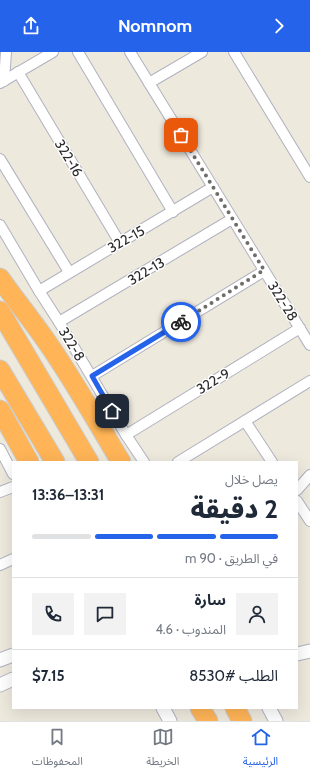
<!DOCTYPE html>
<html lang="ar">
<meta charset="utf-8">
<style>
:root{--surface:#fff;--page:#f2f2f3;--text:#1f2937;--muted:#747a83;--line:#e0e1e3;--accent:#2563eb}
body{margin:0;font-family:Cabin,"Noto Sans Arabic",sans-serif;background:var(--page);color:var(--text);direction:rtl;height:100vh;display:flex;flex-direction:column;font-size:15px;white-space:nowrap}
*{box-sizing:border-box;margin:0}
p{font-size:13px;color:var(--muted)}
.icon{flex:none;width:22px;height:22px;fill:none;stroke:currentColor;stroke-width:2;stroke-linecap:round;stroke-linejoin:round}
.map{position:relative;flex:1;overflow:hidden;direction:ltr}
.side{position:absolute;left:12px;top:409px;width:286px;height:248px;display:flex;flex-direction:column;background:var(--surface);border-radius:0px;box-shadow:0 4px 16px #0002;direction:rtl}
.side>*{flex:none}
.pin{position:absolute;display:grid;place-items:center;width:34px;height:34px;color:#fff;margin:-17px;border-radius:8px;box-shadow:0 2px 6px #0006}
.courier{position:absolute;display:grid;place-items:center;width:40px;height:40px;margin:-20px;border:3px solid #2563eb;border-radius:50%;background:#fff;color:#222;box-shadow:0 1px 5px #0007}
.head em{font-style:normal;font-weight:800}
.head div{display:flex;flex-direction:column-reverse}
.head{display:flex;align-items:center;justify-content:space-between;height:68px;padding:0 20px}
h1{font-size:26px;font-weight:800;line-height:30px}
.bar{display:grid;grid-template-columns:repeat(4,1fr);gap:6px 4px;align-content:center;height:48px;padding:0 20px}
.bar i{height:5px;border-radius:3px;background:var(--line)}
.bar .on{background:var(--accent)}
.bar p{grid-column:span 4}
.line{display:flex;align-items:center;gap:10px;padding:0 20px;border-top:1px solid var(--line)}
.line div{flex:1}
.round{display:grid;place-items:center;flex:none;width:42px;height:42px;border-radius:0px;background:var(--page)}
header{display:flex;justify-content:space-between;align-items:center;height:52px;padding:0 20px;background:var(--accent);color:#fff;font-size:18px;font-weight:800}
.dock{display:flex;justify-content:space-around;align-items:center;height:56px;border-top:1px solid var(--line);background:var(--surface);font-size:11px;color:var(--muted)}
.dock a{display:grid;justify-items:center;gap:2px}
.dock .on{color:var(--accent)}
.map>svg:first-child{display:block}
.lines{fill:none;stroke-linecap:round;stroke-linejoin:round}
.minor-casing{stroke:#b1b2c0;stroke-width:12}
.tertiary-casing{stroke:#b1b2c0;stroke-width:15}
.motorway-casing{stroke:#ccc;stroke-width:21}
.minor{stroke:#fff;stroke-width:10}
.tertiary{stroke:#fff;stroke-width:13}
.motorway{stroke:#ffb457;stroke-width:19}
.done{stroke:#706e6a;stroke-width:4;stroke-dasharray:0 7.2}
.route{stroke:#2563eb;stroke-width:5}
.labels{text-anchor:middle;stroke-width:3;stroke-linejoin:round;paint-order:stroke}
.street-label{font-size:14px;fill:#2c2c2c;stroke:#fff}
</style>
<header><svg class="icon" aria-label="forward" viewBox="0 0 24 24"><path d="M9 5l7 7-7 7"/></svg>Nomnom<svg class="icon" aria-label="share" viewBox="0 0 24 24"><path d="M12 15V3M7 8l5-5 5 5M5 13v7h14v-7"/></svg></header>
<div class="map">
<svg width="310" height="669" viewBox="0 0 310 669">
<rect width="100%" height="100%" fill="#eee9dd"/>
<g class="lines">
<defs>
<g id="minor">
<path d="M78,0L173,160"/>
<path d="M130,0L310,293"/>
<path d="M234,0L310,125"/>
<path d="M18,20L120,191"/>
<path d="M4,29L6,0"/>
<path d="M0,31L53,0"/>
<path d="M149,31L202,0"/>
<path d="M0,107L69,220"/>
<path d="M0,173L39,239L59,270L126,383L144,410"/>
<path d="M39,239L213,135"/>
<path d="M59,270L232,167"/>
<path d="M92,324L264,219"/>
<path d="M245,369L272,410"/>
<path d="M126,383L300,276"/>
<path d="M0,397L13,422"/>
<path d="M178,410L310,329"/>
<path d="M297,438L310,423"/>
<path d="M0,440L13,435"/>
<path d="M297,449L310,469"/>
<path d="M0,513L13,507"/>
</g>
<g id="tertiary">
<path d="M297,602L310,599"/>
<path d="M0,608L13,603"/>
<path d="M0,633L13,627"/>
<path d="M163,656L170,669"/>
<path d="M269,656L276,669"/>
</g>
<g id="motorway">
<path d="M0,226C13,245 28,263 42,283C71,323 95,367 121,410"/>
<path d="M0,259L89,410"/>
<path d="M0,318L55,410"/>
<path d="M0,358L29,410"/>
<path d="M200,656L208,669"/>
<path d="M235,656L242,669"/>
</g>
</defs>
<use href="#minor" class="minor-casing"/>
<use href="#tertiary" class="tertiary-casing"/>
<use href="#motorway" class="motorway-casing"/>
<use href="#minor" class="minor"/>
<use href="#tertiary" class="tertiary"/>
<use href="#motorway" class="motorway"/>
</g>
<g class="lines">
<path class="done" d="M181,270L264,218L181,83"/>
<path class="route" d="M112,359L92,324L181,270"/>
</g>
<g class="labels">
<g class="street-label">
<text transform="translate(69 106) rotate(59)" y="5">322-16</text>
<text transform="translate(126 187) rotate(-30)" y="5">322-15</text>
<text transform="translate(146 219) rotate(-31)" y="5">322-13</text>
<text transform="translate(283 249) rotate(58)" y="5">322-28</text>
<text transform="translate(72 292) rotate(59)" y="5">322-8</text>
<text transform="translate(213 329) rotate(-31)" y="5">322-9</text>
</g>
</g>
</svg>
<div class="pin" style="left:181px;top:83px;background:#ea580c"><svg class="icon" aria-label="bag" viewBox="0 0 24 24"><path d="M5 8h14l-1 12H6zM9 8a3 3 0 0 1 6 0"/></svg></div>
<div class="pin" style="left:112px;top:359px;background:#1f2937"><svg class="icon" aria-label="home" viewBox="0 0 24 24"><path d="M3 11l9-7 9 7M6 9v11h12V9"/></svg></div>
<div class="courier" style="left:181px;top:270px"><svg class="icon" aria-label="bike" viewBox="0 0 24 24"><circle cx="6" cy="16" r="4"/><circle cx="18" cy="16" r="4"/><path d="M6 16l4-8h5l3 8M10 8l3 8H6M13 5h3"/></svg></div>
<section class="side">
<div class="head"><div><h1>2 دقيقة</h1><p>يصل خلال</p></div><em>13:31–13:36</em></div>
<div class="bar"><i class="on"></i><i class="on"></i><i class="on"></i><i></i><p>في الطريق · 90 m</p></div>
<div class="line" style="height:72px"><a class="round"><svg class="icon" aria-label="person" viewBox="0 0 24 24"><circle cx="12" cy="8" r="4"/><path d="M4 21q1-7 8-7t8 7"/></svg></a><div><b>سارة</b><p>المندوب · 4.6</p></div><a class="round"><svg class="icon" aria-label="chat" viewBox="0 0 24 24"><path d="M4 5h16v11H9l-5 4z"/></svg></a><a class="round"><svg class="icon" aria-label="phone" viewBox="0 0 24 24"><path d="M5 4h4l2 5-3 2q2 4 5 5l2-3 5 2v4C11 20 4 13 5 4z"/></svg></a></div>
<div class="line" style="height:52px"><div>الطلب #8530</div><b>$7.15</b></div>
</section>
</div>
<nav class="dock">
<a class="on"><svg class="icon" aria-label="home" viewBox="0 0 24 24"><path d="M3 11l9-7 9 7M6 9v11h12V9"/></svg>الرئيسية</a>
<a><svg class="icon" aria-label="map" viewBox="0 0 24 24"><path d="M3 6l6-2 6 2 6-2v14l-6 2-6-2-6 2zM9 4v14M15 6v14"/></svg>الخريطة</a>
<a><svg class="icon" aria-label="saved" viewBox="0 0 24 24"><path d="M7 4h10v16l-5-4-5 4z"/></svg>المحفوظات</a>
</nav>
